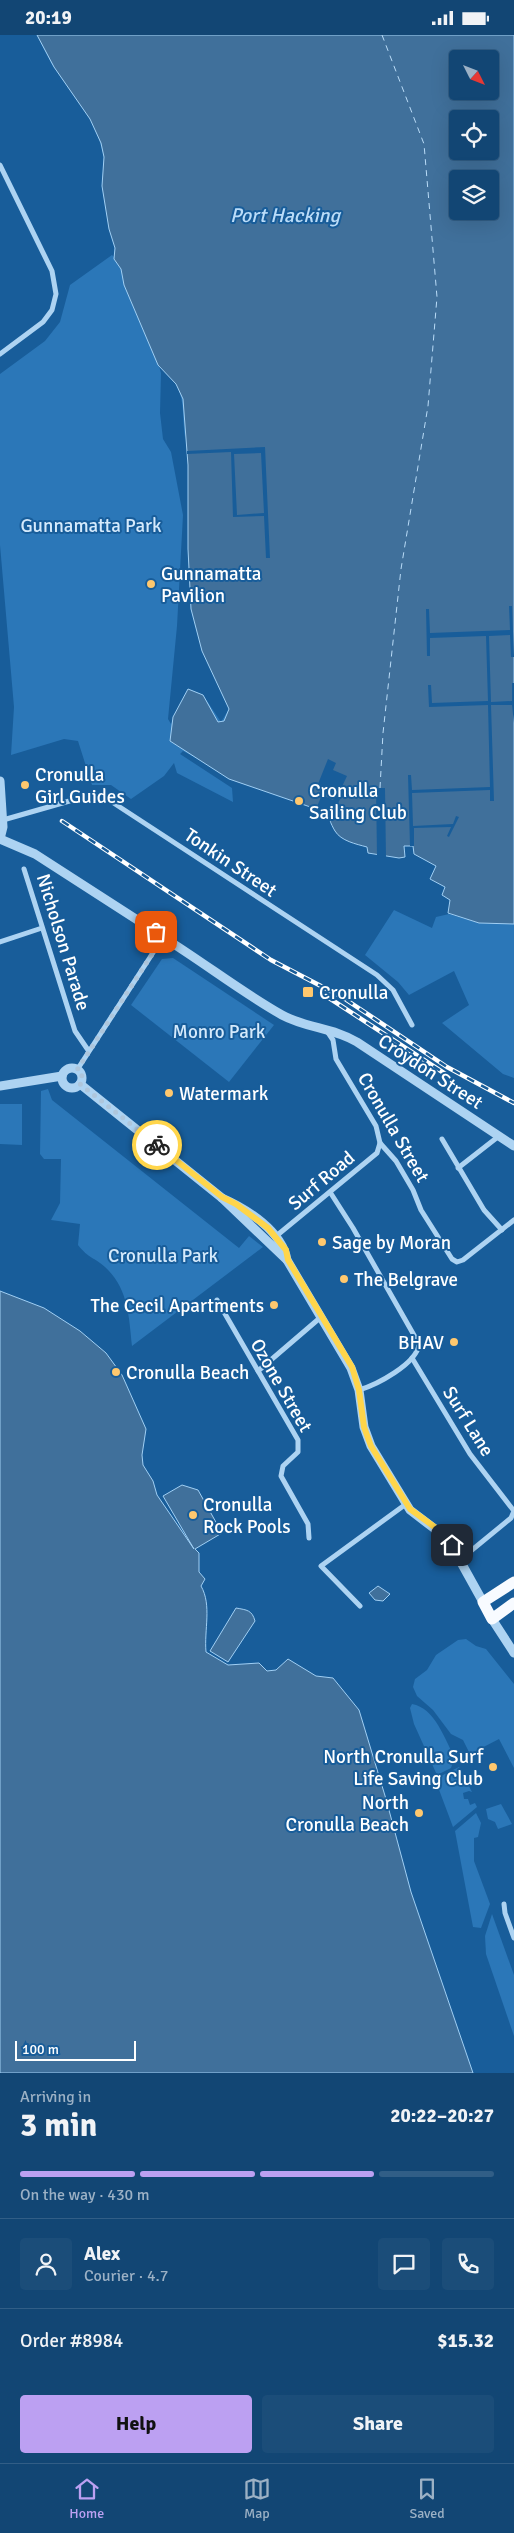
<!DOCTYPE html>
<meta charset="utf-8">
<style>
:root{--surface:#124674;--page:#1b4d79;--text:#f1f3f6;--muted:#9cb1c5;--line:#315e86;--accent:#bca0f2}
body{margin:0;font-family:Signika,sans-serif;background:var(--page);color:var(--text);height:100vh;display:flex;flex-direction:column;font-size:19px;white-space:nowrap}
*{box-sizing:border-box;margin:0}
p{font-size:16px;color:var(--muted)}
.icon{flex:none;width:28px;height:28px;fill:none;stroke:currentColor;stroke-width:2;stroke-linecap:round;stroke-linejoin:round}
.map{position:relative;height:2038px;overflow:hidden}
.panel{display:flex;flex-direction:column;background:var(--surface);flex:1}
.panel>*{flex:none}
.needle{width:32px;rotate:132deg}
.controls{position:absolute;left:449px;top:15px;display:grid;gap:10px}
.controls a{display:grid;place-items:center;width:50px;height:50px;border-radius:5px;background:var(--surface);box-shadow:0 5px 20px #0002,0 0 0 1px var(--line);font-size:25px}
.scale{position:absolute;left:15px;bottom:12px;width:121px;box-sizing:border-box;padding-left:5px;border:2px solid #fff;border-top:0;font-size:14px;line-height:18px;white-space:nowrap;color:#fff;-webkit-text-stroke:4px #185d9a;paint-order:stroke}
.pin{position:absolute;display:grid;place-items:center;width:42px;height:42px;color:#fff;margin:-21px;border-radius:10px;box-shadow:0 2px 8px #0006}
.courier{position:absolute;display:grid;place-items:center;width:50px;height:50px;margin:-25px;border:4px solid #ffd54a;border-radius:50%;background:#fff;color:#222;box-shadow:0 1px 6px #0007}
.overview em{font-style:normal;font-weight:800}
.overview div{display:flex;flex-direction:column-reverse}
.overview{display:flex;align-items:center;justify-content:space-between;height:85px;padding:0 20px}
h1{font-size:32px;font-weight:800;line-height:38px}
.bar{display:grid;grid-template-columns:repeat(4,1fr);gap:8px 5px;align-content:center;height:60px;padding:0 20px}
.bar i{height:6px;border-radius:4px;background:var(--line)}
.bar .active{background:var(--accent)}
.bar p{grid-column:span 4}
.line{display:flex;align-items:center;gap:12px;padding:0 20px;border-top:1px solid var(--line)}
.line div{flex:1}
.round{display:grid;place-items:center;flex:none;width:52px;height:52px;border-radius:5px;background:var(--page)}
.primary-button{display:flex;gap:10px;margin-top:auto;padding:10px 20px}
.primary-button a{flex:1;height:58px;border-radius:5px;background:var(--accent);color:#111;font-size:20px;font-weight:800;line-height:58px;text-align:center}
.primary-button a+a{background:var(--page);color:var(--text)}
.status{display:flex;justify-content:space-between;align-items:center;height:35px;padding:0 25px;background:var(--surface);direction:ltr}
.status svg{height:14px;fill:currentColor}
.tabs{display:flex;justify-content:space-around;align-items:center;height:70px;border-top:1px solid var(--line);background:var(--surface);font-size:14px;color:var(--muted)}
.tabs a{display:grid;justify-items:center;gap:2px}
.tabs .active{color:var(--accent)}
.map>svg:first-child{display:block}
.green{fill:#2b77b8}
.water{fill:#40709b;stroke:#a0cff4;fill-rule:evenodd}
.pier{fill:#185d9a;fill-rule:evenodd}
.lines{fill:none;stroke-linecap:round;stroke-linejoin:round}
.ferry{stroke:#badcf8;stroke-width:1;stroke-dasharray:6 5;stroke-linecap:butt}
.minor{stroke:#add3f2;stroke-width:5}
.tertiary{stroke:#add3f2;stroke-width:9}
.primary{stroke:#f8fbff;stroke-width:11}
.rail-casing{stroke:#fff;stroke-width:4.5}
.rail{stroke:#185d9a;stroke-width:2.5;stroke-dasharray:8;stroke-linecap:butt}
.done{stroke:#aec6dc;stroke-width:5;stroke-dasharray:0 9}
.route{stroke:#ffd54a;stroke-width:6}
.poi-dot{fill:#ffc86e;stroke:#185d9a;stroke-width:2}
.labels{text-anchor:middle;stroke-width:4;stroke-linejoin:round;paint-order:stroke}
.park-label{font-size:19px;fill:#d5eafc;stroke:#185d9a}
.poi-label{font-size:19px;fill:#fff;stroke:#185d9a;text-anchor:start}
.street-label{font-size:19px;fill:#fff;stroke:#185d9a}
.water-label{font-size:20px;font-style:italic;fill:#badcf8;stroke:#185d9a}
</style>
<div class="status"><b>20:19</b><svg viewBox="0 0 49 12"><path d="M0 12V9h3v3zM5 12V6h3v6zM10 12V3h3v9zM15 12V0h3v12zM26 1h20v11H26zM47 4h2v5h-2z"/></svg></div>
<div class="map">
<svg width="514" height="2038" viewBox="0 0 514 2038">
<rect width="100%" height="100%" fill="#185d9a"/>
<g class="green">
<path d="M37,0L180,62L185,403C181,372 188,353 159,331L161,338L160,378L163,404L171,417L183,480L177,591L168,684L171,689L189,654L203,660L221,687L229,674L221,657L236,656L244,749L183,716L180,719L232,753L233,767L177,738L174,728L164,741L131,764L111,750H92L78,706L64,704L11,720L14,672L0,510V339L45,306L60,287L70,250L112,220L114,222L115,213L109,194L103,155L104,122L99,104L90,84L51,28Z"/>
<path d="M394,875L432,893L436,882L449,879L479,888L514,889V1043L503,1039L442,988L469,970L454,936L409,960L398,947L365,920Z"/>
<path d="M173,923L274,990L229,1047L131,970L162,924Z"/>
<path d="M48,1054L52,1065L239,1213L249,1201L263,1212L132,1311C129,1281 128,1253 105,1232C94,1222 89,1224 78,1210L80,1189L51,1185L60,1168L61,1124H44L40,1119L41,1056Z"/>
<path d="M0,1069H22V1110L0,1109Z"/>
<path d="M466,1604L476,1611L486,1614L514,1649V1733L499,1704L470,1719L463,1705L451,1699L433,1675L417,1661L413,1652L415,1644L427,1635L436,1620L458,1605Z"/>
<path d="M412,1669C435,1673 444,1703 454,1721L453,1724L449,1723V1725L453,1727L451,1733L437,1740L414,1689L410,1673Z"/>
<path d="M459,1732L472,1757L469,1756L463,1758L464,1764H468L470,1770L475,1768L477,1772L453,1792L435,1744Z"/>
<path d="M501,1769L512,1789L498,1794L495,1787L488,1784L486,1774Z"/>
<path d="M476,1778L481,1788L478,1802L474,1803V1826L490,1869L481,1893L473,1892L455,1796Z"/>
<path d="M492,1879L514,1940V2001L486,1919L485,1901Z"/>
</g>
<g class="water">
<path d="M37,0H514V889L479,888L448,878L450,865L442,860L445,852L430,844L436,831L414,819L413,811H404L405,822L399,823L368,818L367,812C356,809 341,806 335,796C330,788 330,782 322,776L229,744L170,706L173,682L188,654L203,660L218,687L224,686L229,674L202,616L191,574L188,514V430L183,364L176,349L158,330L124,250L121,234L114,224L115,213L109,194L102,151L104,122L101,108L90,84L54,32ZM458,24H490V56H458ZM458,84H490V116H458ZM458,144H490V176H458Z"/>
<path d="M0,1256L44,1273L80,1296L106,1318L122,1340L146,1394L142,1420L143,1430L153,1446L157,1460L194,1514L163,1461L182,1450L198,1455L222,1498L195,1514L199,1518V1537L205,1544L201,1551C212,1570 204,1595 206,1617L228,1630L259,1628L267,1636L276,1635L288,1624L316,1641L333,1643L359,1675L386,1764L411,1857L473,2038H0Z"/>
<path d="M378,1551L390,1559L383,1566L375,1565L369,1558Z"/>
<path d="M236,1573C247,1575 252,1575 255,1586L228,1627L210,1616Z"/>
</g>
<g class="pier">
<path d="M265,412L270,523H266L264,481L233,482L231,417L187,419V416ZM261,418L264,478L237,480L234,419Z"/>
<path d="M509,571H512L514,622H511L510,600L489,601L491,667L512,666V648H514V688L512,670H491L494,766H490V755L412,758L413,791L453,789L456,781L459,782L449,802L447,801L451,792L414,793V811H410L408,740H411L412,755L490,752L488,670L429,672L428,650H431L432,668L488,666L486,601L430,603V621H427L426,574H429L430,598L510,595Z"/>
<path d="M328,724L336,728L333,735L347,741L339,758L318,749Z"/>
<path d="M376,753H385L386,823L377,822Z"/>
<path d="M322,760L333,765L336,760L341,762L329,788L326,782L315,776Z"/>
</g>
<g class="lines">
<path class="ferry" d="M380,753L383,698L401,534L428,371L437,262L424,109L382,0"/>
<g class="minor">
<path d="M0,130L52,236L56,259L52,275L43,287L0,319"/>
<path d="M3,785L87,761L109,765L377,940L393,955L412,990"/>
<path d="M24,834L75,996L88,1015"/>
<path d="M0,907L42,893"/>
<path d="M327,996L333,1005L336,1024L376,1091L380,1108L396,1126L413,1155L421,1175L452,1224L457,1227L463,1225L514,1185"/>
<path d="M77,1035L158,910"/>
<path d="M442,1104L484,1175L502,1195"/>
<path d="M458,1133L499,1101"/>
<path d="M330,1157L353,1193L419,1309C417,1329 376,1350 359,1355"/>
<path d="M275,1202L377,1118L380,1108"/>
<path d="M217,1265L298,1405V1417L283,1431L281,1441L308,1489L309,1503"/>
<path d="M412,1323L470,1419L514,1476L511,1483L461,1524"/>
<path d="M258,1336L321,1282"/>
<path d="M360,1571L321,1531L406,1469"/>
<path d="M504,1869L505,1878L514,1903"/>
</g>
<g class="tertiary">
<path d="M0,746L3,792L0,804"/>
<path d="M0,804L35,819L156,897"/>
<path d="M156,897L154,904L158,910H166L169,906"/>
<path d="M156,897L166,895L170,901L169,906"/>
<path d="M169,906C207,930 243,958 282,980C306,993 334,993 357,1007L514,1111"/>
<circle cx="72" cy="1043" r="10"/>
<path d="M80,1049L222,1163L287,1225"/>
<path d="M0,1051L62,1041"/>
<path d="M222,1163C247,1174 282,1196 287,1225L351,1333L359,1355L364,1392L371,1411L410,1475L448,1504L483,1567"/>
<path d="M492,1584L514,1618"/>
</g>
<path class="primary" d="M514,1547L483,1567L492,1584L514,1568"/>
<defs>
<g id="rail">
<path d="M62,786L271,925L342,962L447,1032L514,1068"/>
<path d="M326,961L447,1040"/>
</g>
</defs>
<use href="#rail" class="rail-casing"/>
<use href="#rail" class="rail"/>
</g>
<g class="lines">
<path class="done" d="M156,897L154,904L158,910L77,1035L82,1041L80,1049L157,1110"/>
<path class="route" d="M157,1110L222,1162L236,1169L268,1193L286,1215L288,1225L352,1332L359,1355L364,1392L371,1411L410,1474L440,1496L452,1510"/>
</g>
<g class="poi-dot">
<circle cx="151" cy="549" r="5"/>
<circle cx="25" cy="750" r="5"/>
<circle cx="299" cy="766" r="5"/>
<rect x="302" y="951" width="12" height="12" rx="2.5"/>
<circle cx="169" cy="1058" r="5"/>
<circle cx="322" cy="1207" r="5"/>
<circle cx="344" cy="1244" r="5"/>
<circle cx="274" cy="1270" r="5"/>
<circle cx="454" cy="1307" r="5"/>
<circle cx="116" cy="1337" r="5"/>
<circle cx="193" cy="1480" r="5"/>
<circle cx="493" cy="1732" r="5"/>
<circle cx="419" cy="1778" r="5"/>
</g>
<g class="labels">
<g class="park-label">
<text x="91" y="497">Gunnamatta Park</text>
<text x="219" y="1003">Monro Park</text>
<text x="163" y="1227">Cronulla Park</text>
</g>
<g class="poi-label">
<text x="161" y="545">Gunnamatta<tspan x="161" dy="22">Pavilion</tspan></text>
<text x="35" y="746">Cronulla<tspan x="35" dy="22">Girl Guides</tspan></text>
<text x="309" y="762">Cronulla<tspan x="309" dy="22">Sailing Club</tspan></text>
<text x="319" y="964">Cronulla</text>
<text x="179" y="1065">Watermark</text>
<text x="332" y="1214">Sage by Moran</text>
<text x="354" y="1251">The Belgrave</text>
<text x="264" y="1277" text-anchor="end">The Cecil Apartments</text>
<text x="444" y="1314" text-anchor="end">BHAV</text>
<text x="126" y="1344">Cronulla Beach</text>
<text x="203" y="1476">Cronulla<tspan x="203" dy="22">Rock Pools</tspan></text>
<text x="483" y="1728" text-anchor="end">North Cronulla Surf<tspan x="483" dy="22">Life Saving Club</tspan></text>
<text x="409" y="1774" text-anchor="end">North<tspan x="409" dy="22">Cronulla Beach</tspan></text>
</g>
<g class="street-label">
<text transform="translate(231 827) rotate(34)" y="7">Tonkin Street</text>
<text transform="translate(64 907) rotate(73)" y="7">Nicholson Parade</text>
<text transform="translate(431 1036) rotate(33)" y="7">Croydon Street</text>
<text transform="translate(394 1092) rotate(60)" y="7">Cronulla Street</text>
<text transform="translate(321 1145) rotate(-40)" y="7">Surf Road</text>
<text transform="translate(282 1350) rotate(60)" y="7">Ozone Street</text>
<text transform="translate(469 1386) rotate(58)" y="7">Surf Lane</text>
</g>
<g class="water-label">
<text x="285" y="187">Port Hacking</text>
</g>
</g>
</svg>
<div class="controls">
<a><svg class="needle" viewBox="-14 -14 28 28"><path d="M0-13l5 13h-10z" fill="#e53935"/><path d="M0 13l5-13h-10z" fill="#9cb1c5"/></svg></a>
<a><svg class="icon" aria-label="locate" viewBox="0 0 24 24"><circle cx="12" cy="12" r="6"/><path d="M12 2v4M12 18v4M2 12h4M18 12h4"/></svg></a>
<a><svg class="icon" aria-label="layers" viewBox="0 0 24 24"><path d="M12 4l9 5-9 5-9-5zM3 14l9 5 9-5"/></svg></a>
</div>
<div class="scale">100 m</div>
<div class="pin" style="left:156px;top:897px;background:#ea580c"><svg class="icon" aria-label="bag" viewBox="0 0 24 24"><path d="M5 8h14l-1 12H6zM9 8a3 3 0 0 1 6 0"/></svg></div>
<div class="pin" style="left:452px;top:1510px;background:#1f2937"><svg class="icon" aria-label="home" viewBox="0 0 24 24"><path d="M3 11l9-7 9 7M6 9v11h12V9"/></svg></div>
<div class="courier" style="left:157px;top:1110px"><svg class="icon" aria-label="bike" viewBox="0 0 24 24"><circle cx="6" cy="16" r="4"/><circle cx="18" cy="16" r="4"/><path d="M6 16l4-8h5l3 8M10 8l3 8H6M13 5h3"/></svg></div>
</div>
<section class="panel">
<div class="overview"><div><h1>3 min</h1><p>Arriving in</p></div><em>20:22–20:27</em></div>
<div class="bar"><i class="active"></i><i class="active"></i><i class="active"></i><i></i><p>On the way · 430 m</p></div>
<div class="line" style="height:90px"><a class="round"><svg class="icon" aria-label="person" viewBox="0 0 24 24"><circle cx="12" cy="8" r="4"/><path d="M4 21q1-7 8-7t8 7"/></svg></a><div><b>Alex</b><p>Courier · 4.7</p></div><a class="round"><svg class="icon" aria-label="chat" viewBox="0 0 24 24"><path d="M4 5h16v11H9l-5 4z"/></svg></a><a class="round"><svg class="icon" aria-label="phone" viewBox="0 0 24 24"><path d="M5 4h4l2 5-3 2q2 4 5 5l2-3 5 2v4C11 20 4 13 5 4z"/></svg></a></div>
<div class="line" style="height:65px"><div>Order #8984</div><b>$15.32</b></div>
<div class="primary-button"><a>Help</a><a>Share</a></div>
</section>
<nav class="tabs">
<a class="active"><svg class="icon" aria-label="home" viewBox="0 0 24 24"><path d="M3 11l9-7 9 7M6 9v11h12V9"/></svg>Home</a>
<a><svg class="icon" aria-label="map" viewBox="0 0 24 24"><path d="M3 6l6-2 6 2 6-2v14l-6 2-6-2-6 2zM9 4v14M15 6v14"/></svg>Map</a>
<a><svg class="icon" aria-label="saved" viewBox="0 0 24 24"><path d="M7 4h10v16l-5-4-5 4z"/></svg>Saved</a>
</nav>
